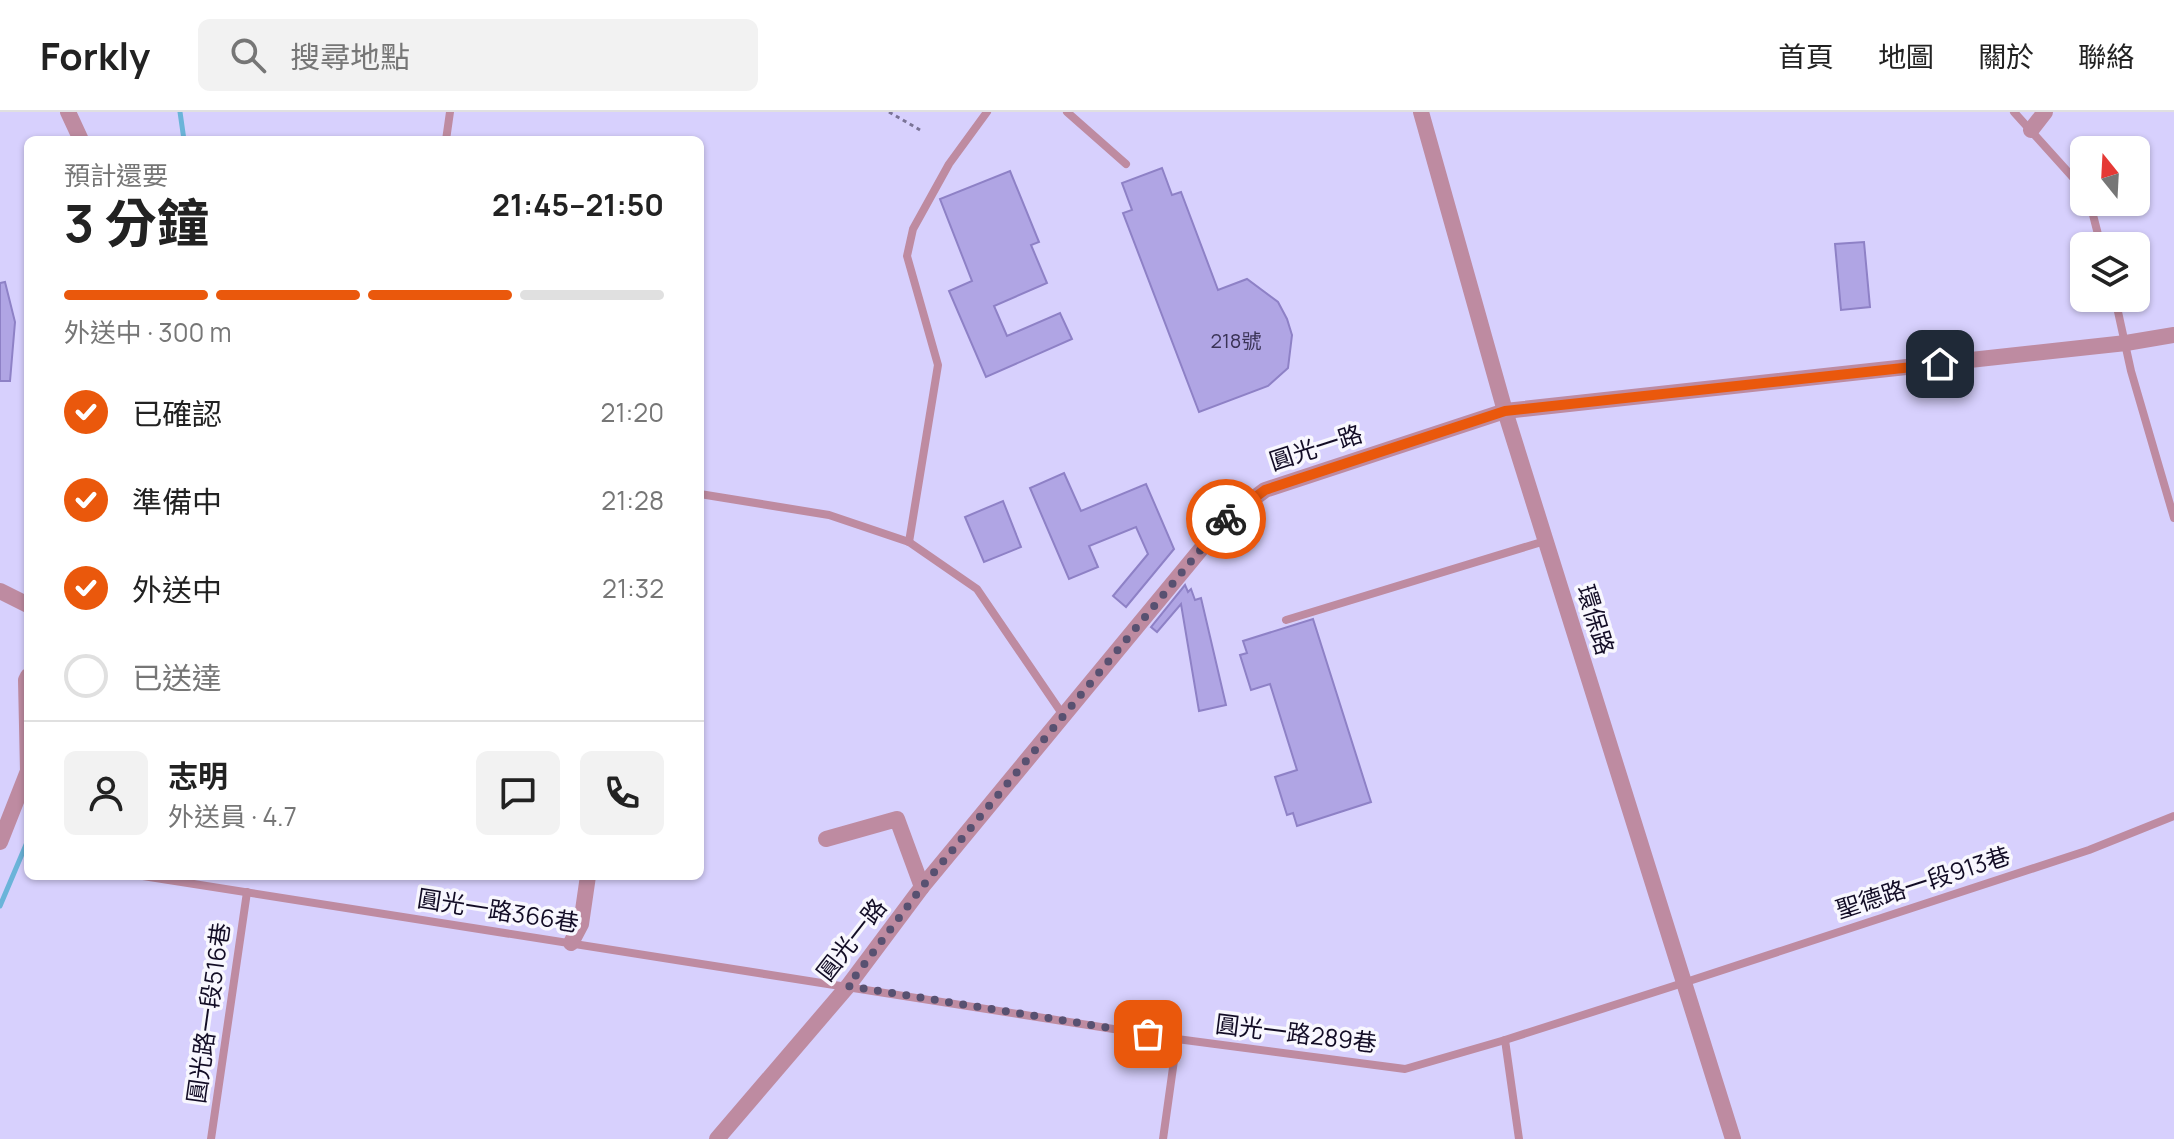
<!DOCTYPE html>
<html lang="zh-TW">
<meta charset="utf-8">
<style>
:root{--surface:#fff;--page:#f2f2f2;--text:#222;--muted:#767676;--line:#e0e0e0;--accent:#ea580c}
body{margin:0;font-family:Manrope,"Noto Sans TC",sans-serif;background:var(--page);color:var(--text);height:100vh;display:flex;flex-direction:column;font-size:30px;white-space:nowrap}
*{box-sizing:border-box;margin:0}
p{font-size:26px;color:var(--muted)}
.icon{flex:none;width:44px;height:44px;fill:none;stroke:currentColor;stroke-width:2;stroke-linecap:round;stroke-linejoin:round}
.map{position:relative;flex:1;overflow:hidden}
.details{position:absolute;left:24px;top:24px;width:680px;height:744px;display:flex;flex-direction:column;background:var(--surface);border-radius:12px;box-shadow:0 2px 6px #0004}
.details>*{flex:none}
.needle{width:52px;rotate:342deg}
.fabs{position:absolute;left:2070px;top:24px;display:grid;gap:16px}
.fabs a{display:grid;place-items:center;width:80px;height:80px;border-radius:12px;background:var(--surface);box-shadow:0 2px 6px #0004;font-size:40px}
.pin{position:absolute;display:grid;place-items:center;width:68px;height:68px;color:#fff;margin:-34px;border-radius:16px;box-shadow:0 4px 12px #0006}
.courier{position:absolute;display:grid;place-items:center;width:80px;height:80px;margin:-40px;border:6px solid #ea580c;border-radius:50%;background:#fff;color:#222;box-shadow:0 2px 10px #0007}
.headline em{font-style:normal;font-weight:700}
.headline div{display:flex;flex-direction:column-reverse}
.headline{display:flex;align-items:center;justify-content:space-between;height:136px;padding:0 40px}
h1{font-size:52px;font-weight:700;line-height:60px}
.bar{display:grid;grid-template-columns:repeat(4,1fr);gap:12px 8px;align-content:center;height:96px;padding:0 40px}
.bar i{height:10px;border-radius:6px;background:var(--line)}
.bar .selected{background:var(--accent)}
.bar p{grid-column:span 4}
.line{display:flex;align-items:center;gap:20px;padding:0 40px;border-top:2px solid var(--line)}
.line div{flex:1}
.round{display:grid;place-items:center;flex:none;width:84px;height:84px;border-radius:12px;background:var(--page)}
ol{padding:0 40px;list-style:none}
li{display:flex;align-items:center;gap:24px;height:88px}
li p{margin-inline-start:auto}
li .icon{padding:8px;border-radius:50%;background:var(--accent);color:#fff;stroke-width:4}
li:last-child{color:var(--muted)}
li i{width:44px;height:44px;border:4px solid var(--line);border-radius:50%}
header{display:flex;align-items:center;gap:48px;box-sizing:border-box;height:112px;padding:0 40px;background:var(--surface);border-bottom:2px solid var(--line)}
header strong{font-size:38px}
nav{display:flex;gap:44px;margin-inline-start:auto;font-size:28px}
.search{width:560px;height:72px;background:var(--page);display:flex;align-items:center;gap:20px;box-sizing:border-box;padding:0 28px;border-radius:12px;color:var(--muted);font-size:30px}
.map>svg:first-child{display:block}
.lines{fill:none;stroke-linecap:round;stroke-linejoin:round}
.stream{stroke:#6bb4d9;stroke-width:5}
.building{fill:#b0a5e4;stroke:#8e81c6;stroke-width:2}
.path{stroke:#7a7397;stroke-width:3;stroke-dasharray:4 4;stroke-linecap:butt}
.lane{stroke:#be8ba1;stroke-width:8}
.street{stroke:#be8ba1;stroke-width:16}
.done{stroke:#585171;stroke-width:8;stroke-dasharray:0 14.4}
.route{stroke:#ea580c;stroke-width:10}
.labels{text-anchor:middle;stroke-width:7;stroke-linejoin:round;paint-order:stroke}
.number-label{font-size:20px;fill:#3a3356}
.street-label{font-size:24px;fill:#130d26;stroke:#f8f7fe}
</style>
<header>
<strong>Forkly</strong>
<div class="search"><svg class="icon" aria-label="search" viewBox="0 0 24 24"><circle cx="10" cy="10" r="6"/><path d="M15 15l6 6"/></svg>搜尋地點</div>
<nav><a>首頁</a><a>地圖</a><a>關於</a><a>聯絡</a></nav>
</header>
<div class="map">
<svg width="2174" height="1027" viewBox="0 0 2174 1027">
<rect width="100%" height="100%" fill="#d7d0fd"/>
<g class="lines">
<g class="stream">
<path d="M180,0L184,28"/>
<path d="M0,794L28,728"/>
</g>
</g>
<g class="building">
<path d="M1162,56L1172,83L1181,80L1218,178L1247,167L1278,190L1287,207L1292,223L1288,256L1268,274L1199,300L1123,101L1132,98L1122,71Z"/>
<path d="M1010,59L1039,130L1031,133L1047,171L994,194L1007,224L1060,201L1072,227L986,265L949,179L972,169L940,87Z"/>
<path d="M1864,130L1870,195L1841,198L1835,132Z"/>
<path d="M5,170L15,210L10,269H0V171Z"/>
<path d="M1064,361L1081,399L1146,372L1174,437L1126,495L1113,484L1148,442L1136,415L1089,434L1098,455L1069,467L1030,376Z"/>
<path d="M1003,389L1021,435L984,450L965,405Z"/>
<path d="M1185,473L1188,480L1191,477L1195,488L1201,486L1226,593L1199,599L1181,492L1157,520L1151,515Z"/>
<path d="M1313,507L1371,690L1297,714L1293,701L1287,703L1275,665L1297,658L1270,572L1251,578L1240,543L1247,541L1243,529Z"/>
</g>
<g class="lines">
<path class="path" d="M889,0L920,18"/>
<g class="lane">
<path d="M1067,0L1126,52"/>
<path d="M2014,0L2078,71L2084,83"/>
<path d="M446,28L450,0"/>
<path d="M2088,90L2092,99L2101,134"/>
<path d="M2115,186L2131,259L2174,406"/>
<path d="M700,382L829,403L909,430L977,477L1063,603"/>
<path d="M909,430L938,253L907,144L913,117L949,52L987,0"/>
<path d="M1286,508L1545,429"/>
<path d="M143,764L1177,927L1405,957L1505,928L1683,871L2089,738L2174,704"/>
<path d="M1505,928L1519,1027"/>
<path d="M211,1027L247,780"/>
<path d="M1163,1027L1177,927"/>
</g>
<g class="street">
<path d="M68,0L81,28"/>
<path d="M1421,0L1505,299L1733,1027"/>
<path d="M2031,18L2045,0"/>
<path d="M0,479L28,493"/>
<path d="M826,727L897,707L922,775"/>
<path d="M0,730L28,659L26,568L28,564"/>
<path d="M571,831L581,812L588,764"/>
<path d="M717,1027L848,874L922,775L1225,408L1265,378L1505,299L2126,231L2174,223"/>
</g>
</g>
<g class="lines">
<path class="done" d="M1148,922L848,874L922,775L1226,407"/>
<path class="route" d="M1226,407L1265,378L1505,299L1940,252"/>
</g>
<g class="labels">
<g class="number-label">
<text x="1236" y="236">218號</text>
</g>
<g class="street-label">
<text transform="translate(1316 336) rotate(-18)" y="8">圓光一路</text>
<text transform="translate(1595 508) rotate(73)" y="8">環保路</text>
<text transform="translate(1923 771) rotate(-18)" y="8">聖德路一段913巷</text>
<text transform="translate(498 799) rotate(9)" y="8">圓光一路366巷</text>
<text transform="translate(852 828) rotate(-52)" y="8">圓光一路</text>
<text transform="translate(209 901) rotate(-82)" y="8">圓光路一段516巷</text>
<text transform="translate(1296 922) rotate(7)" y="8">圓光一路289巷</text>
</g>
</g>
</svg>
<div class="fabs">
<a><svg class="needle" viewBox="-14 -14 28 28"><path d="M0-13l5 13h-10z" fill="#e53935"/><path d="M0 13l5-13h-10z" fill="#767676"/></svg></a>
<a><svg class="icon" aria-label="layers" viewBox="0 0 24 24"><path d="M12 4l9 5-9 5-9-5zM3 14l9 5 9-5"/></svg></a>
</div>
<div class="pin" style="left:1148px;top:922px;background:#ea580c"><svg class="icon" aria-label="bag" viewBox="0 0 24 24"><path d="M5 8h14l-1 12H6zM9 8a3 3 0 0 1 6 0"/></svg></div>
<div class="pin" style="left:1940px;top:252px;background:#1f2937"><svg class="icon" aria-label="home" viewBox="0 0 24 24"><path d="M3 11l9-7 9 7M6 9v11h12V9"/></svg></div>
<div class="courier" style="left:1226px;top:407px"><svg class="icon" aria-label="bike" viewBox="0 0 24 24"><circle cx="6" cy="16" r="4"/><circle cx="18" cy="16" r="4"/><path d="M6 16l4-8h5l3 8M10 8l3 8H6M13 5h3"/></svg></div>
<section class="details">
<div class="headline"><div><h1>3 分鐘</h1><p>預計還要</p></div><em>21:45–21:50</em></div>
<div class="bar"><i class="selected"></i><i class="selected"></i><i class="selected"></i><i></i><p>外送中 · 300 m</p></div>
<ol>
<li><svg class="icon" aria-label="check" viewBox="0 0 24 24"><path d="M5 12l5 5 9-10"/></svg>已確認<p>21:20</p></li>
<li><svg class="icon" aria-label="check" viewBox="0 0 24 24"><path d="M5 12l5 5 9-10"/></svg>準備中<p>21:28</p></li>
<li><svg class="icon" aria-label="check" viewBox="0 0 24 24"><path d="M5 12l5 5 9-10"/></svg>外送中<p>21:32</p></li>
<li><i></i>已送達</li>
</ol>
<div class="line" style="height:144px"><a class="round"><svg class="icon" aria-label="person" viewBox="0 0 24 24"><circle cx="12" cy="8" r="4"/><path d="M4 21q1-7 8-7t8 7"/></svg></a><div><b>志明</b><p>外送員 · 4.7</p></div><a class="round"><svg class="icon" aria-label="chat" viewBox="0 0 24 24"><path d="M4 5h16v11H9l-5 4z"/></svg></a><a class="round"><svg class="icon" aria-label="phone" viewBox="0 0 24 24"><path d="M5 4h4l2 5-3 2q2 4 5 5l2-3 5 2v4C11 20 4 13 5 4z"/></svg></a></div>
</section>
</div>
